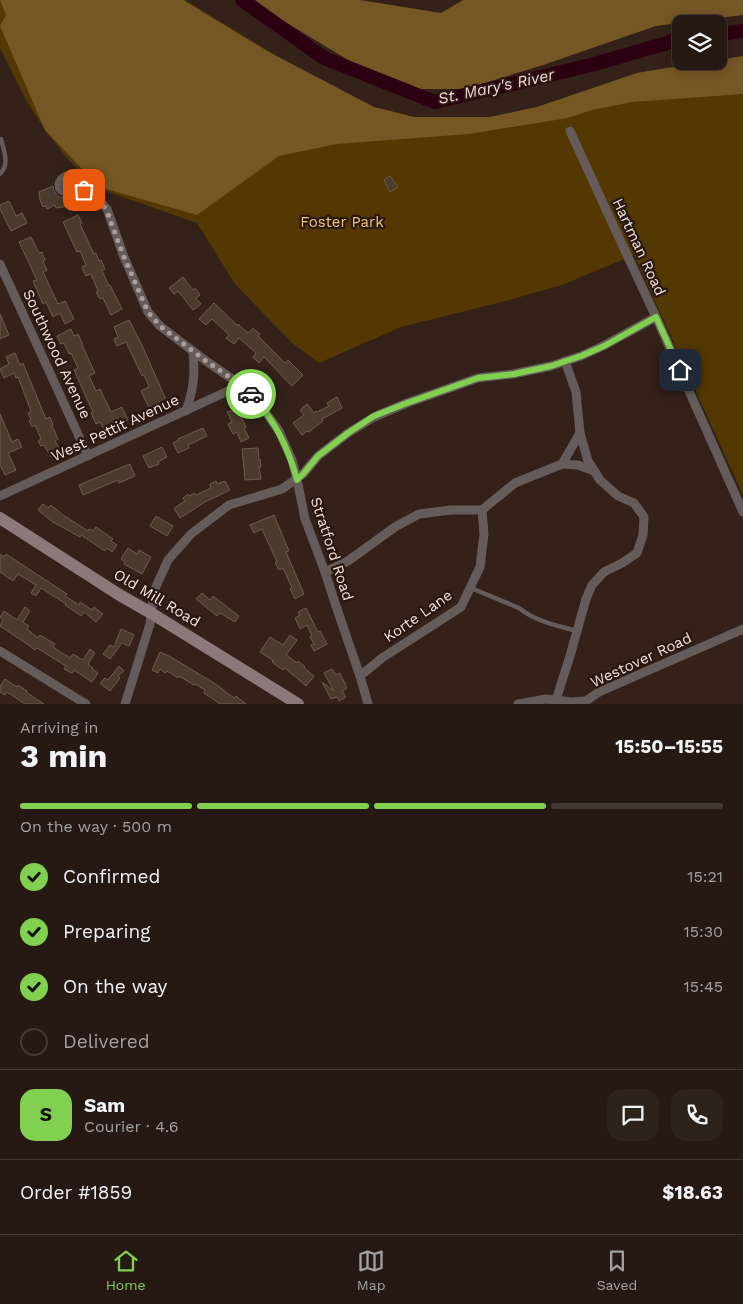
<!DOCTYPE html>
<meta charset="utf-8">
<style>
:root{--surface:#261914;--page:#2e221d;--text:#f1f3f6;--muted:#a4a0a0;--line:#423834;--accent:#81d050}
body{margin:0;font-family:"Work Sans",sans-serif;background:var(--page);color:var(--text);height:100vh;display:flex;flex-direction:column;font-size:19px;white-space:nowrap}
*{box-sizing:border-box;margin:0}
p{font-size:16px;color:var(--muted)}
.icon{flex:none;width:28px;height:28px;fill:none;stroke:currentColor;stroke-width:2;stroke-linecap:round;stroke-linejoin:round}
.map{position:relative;height:704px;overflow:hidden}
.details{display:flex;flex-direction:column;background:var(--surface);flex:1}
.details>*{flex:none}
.controls{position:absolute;left:672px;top:15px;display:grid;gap:10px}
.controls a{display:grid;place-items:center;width:55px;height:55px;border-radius:10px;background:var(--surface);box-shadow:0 2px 12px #0003,0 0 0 1px var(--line);font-size:25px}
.pin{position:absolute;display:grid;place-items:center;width:42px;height:42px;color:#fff;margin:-21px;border-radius:10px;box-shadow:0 2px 8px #0006}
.courier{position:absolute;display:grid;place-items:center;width:50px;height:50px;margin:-25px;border:4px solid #81d050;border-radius:50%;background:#fff;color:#222;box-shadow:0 1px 6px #0007}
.summary em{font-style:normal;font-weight:700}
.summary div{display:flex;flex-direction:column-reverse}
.summary{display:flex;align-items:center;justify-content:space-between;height:85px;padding:0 20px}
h1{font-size:32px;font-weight:700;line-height:38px}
.bar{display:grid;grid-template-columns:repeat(4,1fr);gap:8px 5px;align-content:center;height:60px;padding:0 20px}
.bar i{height:6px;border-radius:4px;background:var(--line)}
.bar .active{background:var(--accent)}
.bar p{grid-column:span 4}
.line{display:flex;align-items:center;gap:12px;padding:0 20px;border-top:1px solid var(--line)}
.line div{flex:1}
.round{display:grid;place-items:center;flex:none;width:52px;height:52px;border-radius:15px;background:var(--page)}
ol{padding:0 20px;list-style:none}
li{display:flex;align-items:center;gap:15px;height:55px}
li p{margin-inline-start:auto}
li .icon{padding:5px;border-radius:50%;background:var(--accent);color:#111;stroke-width:4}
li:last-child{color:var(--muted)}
li i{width:28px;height:28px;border:2px solid var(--line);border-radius:50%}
.menu{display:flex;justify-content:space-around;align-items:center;height:70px;border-top:1px solid var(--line);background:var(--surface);font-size:14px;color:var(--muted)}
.menu a{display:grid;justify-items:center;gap:2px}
.menu .active{color:var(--accent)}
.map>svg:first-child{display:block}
.green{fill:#533802}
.forest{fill:#755725}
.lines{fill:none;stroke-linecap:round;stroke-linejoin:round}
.river{stroke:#2d0011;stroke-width:14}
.building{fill:#4b3b2e;stroke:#6d5c4e}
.lane{stroke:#665b5b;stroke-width:4.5}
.street{stroke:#665b5b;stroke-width:9}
.secondary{stroke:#8a7978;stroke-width:12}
.done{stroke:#ad9e99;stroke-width:5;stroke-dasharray:0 9}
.route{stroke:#81d050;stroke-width:6}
.labels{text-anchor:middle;stroke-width:4.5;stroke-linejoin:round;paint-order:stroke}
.park-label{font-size:15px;fill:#f2c479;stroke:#291711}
.street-label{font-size:15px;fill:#efe2dd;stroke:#291711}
.water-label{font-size:16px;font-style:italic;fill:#f8d3db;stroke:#291711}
</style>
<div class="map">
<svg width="743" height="704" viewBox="0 0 743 704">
<rect width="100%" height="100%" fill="#33211a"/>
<path class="green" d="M0,0H185L301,71L374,107L414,117H490L537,107L637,73L710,61H719V60L743,56V495L634,255L562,285L502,302L401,327L319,363L292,343L235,284L197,223L97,188L67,158L45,130L26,100L0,48Z"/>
<g class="forest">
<path d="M0,0H183L269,52L374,107L414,117H490L537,107L637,73L710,61H719V60L743,56V94L632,102L592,110L568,118L469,134L337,144L279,156L197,215L99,187L45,130L0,26L6,15Z"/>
<path d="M255,0H360L441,13L463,0H743V15L656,26L543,65L465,89H420L363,69L282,20Z"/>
</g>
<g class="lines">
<g class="river">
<path d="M242,0L324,58L435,102L591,65L681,39"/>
<path d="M719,34L743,31"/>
</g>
</g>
<g class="building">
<path d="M390,176L398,187L390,192L384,180Z"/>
<path d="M53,186L54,191L59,197L69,198L70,206L56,208L55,205L47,209L46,206L43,207L40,200L39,192Z"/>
<path d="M9,201L16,216L22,213L27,223L11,231L0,209V205Z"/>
<path d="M78,215L82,223L80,224L94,254L96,253L99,261L101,260L105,269L102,271L109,286L110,285L122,309L111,315L103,298L100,299L96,292L98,291L91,274L86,276L82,267L86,265L80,251L77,252L63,222Z"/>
<path d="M31,237L39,253L42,252L45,260L43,261L47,270L43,272L58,304L65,301L74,319L65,324L60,313L53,317L46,302L43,304L33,281L37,280L19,242Z"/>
<path d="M183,277L193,290L195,288L200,295L196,298L201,304L193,310L178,291L174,294L169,288Z"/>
<path d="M214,303L237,325L238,324L248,333L253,328L260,334L258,336L285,363L288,360L303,375L292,386L264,357L259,363L253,357L256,353L239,338L234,344L226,338L229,335L212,319L206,325L199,319Z"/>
<path d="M0,314L9,335L0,339Z"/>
<path d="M129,320L142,345L167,402L150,410L141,391L149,387L144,375L142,376L126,342L117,346L114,339L118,337L114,327Z"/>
<path d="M71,329L74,336L78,334L83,345H82L95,373L89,376L96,391L100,389L111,412L122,407L128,420L104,430L100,422L96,424L91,413L93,412L74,370L78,368L71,353L69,354L64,343L61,344L57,336Z"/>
<path d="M15,353L20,365L23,363L46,419L50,417L53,425L52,426L58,439L55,441L61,452L51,457L44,445L41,446L38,441L41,439L35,425L32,427L29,421L31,420L28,413L31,411L18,377L16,378L14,373L4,378L0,369L9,364L6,357Z"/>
<path d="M337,397L342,408L322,419L323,421L309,432L307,431L302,435L293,423L304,415L300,410L307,404L314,413L316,411L317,412L329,406L327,403Z"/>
<path d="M237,408L246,427L244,428L249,438L241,442L237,432L233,434L228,424L232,422L227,412Z"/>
<path d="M0,414L12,442L18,439L22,447L8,453L16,470L5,475L0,465Z"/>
<path d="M203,428L207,436L188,445L189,448L178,453L173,443L179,440L178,439Z"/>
<path d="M162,447L167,457L158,462L159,464L149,468L143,456Z"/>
<path d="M258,448L259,460L260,459L261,467H259L261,479L245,480L242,449Z"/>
<path d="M130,464L135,476L119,483L118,480L83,495L79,485Z"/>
<path d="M216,481L217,484L225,481L230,490L205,502L180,518L174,508L185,501L183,498L188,494L190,496L194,493L196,495L211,488L210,484Z"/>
<path d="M43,504L48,508L51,505L63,515L88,531L89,529L93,531L96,527L113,539L111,541L117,545L112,552L107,548L105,551L81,535L80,537L53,522L38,510Z"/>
<path d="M274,515L289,551L286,552L304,594L295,599L290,589L292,588L283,568L279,570L275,563L277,562L262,529L254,533L250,525Z"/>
<path d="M156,516L173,526L167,536L150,526Z"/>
<path d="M128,548L137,554L139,550L151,557L142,574L124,564L125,562L121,559Z"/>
<path d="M0,554L4,557L6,554L67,594L65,596L79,605L80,602L92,610L94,607L103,614L96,622L84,612L81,616L65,605L66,604L41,588L36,596L31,593L36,585L18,574L13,581L0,572Z"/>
<path d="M202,593L210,600L213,596L239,616L235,622L220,613L217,616L196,599Z"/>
<path d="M25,607L30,611L23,622L29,626L27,629L38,638L40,635L55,644L53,647L70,658L73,654L83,660L90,649L95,653L88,664L93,668L92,669L98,673L92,682L74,670L72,673L64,669L66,666L37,648L35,650L27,644L0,626L3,619L0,617L4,611L17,620Z"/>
<path d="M306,608L318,632L320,631L327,644L314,651L311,645L314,644L310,637L312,636L307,625L300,629L295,618L300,615L298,612Z"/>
<path d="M121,629L134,635L129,646L122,643L110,659L103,654L110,645L114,647Z"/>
<path d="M290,635L297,640L286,655L297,663L298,661L305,667L304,668L314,676L306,686L285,668L283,670L272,662L274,661L260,652L270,637L283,645Z"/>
<path d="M160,652L171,657L217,685L234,698L236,696L246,704H220L204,693L205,690L195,684L194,685L179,676L178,678L167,671L165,673L160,669L158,673L152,670Z"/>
<path d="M119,666L124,671L118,676L120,678L110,691L100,683L105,678L108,680Z"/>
<path d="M332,669L336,675L340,673L347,688L342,691L346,697L339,701L337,697L331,699L322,682L334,691L324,673Z"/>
<path d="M5,679L17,687L18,685L27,691L26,692L44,704H25L7,692L5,695L0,692V686Z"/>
</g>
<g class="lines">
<g class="lane">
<path d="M0,174C10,164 4,151 1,139"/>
<path d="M471,588L519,608C535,621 557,626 577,631"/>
</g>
<g class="street">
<path d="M570,131L614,227L656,317L743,512"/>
<path d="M66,176L72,177L84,190C79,191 72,192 67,192C56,191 57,180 66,176Z"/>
<path d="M84,190L98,199L107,209L124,257L148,312L160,326L206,361L247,389L262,407L279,431L292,460L297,479L305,519L325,572L335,603L360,676L368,704"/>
<path d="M0,264L88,456"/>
<path d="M186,411C194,388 195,375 193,351"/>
<path d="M562,464L578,465L594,471"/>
<path d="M0,496L241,385"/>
<path d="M325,572L348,561L395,527L419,514L451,510H482L515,483L562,464L580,433"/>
<path d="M0,651L86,704"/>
<path d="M360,676L382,658L461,607L480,567L484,534L482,510"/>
<path d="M556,700L570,656L586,599L592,585L604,572L622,563L637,553L643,535L644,517L634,503L618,496L600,480L588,461L580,433L576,392L565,361"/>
<path d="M125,704L150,624L154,591L168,560L191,534L229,505L282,489L303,474L318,456L348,433L374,417L407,403L478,378L513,374L551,366L581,356L603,346L656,317"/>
<path d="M518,704L546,699L572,702L586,701L599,692L743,629"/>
</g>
<path class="secondary" d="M0,518L118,594L151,613L298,704"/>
</g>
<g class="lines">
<path class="done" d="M84,190L98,199L106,209L124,257L148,312L160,326L206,361L247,389L251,394"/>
<path class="route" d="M251,394C274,420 288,446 297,480L303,474L318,456L348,433L374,416L407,403L478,378L514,374L551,366L581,356L604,346L656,317L680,370"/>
</g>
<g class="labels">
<g class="park-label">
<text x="342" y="227">Foster Park</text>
</g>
<g class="street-label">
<text transform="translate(639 247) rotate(65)" y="5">Hartman Road</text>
<text transform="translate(57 354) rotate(65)" y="5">Southwood Avenue</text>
<text transform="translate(115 428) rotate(-25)" y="5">West Pettit Avenue</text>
<text transform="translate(332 549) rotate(72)" y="5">Stratford Road</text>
<text transform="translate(157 598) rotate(31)" y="5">Old Mill Road</text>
<text transform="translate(418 616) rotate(-35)" y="5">Korte Lane</text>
<text transform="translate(641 660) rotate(-25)" y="5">Westover Road</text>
</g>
<g class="water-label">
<text transform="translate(496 86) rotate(-12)" y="6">St. Mary's River</text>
</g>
</g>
</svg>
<div class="controls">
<a><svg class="icon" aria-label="layers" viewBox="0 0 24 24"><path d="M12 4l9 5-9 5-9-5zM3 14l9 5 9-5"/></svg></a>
</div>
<div class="pin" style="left:84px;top:190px;background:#ea580c"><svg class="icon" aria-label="bag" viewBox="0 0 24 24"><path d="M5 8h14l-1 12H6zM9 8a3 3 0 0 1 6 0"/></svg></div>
<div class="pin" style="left:680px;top:370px;background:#1f2937"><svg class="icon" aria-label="home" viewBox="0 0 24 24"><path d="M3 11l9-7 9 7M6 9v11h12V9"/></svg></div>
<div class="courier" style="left:251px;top:394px"><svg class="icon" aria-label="car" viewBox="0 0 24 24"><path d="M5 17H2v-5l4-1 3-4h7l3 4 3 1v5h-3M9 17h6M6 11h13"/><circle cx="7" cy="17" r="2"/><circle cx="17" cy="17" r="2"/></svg></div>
</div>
<section class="details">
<div class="summary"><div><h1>3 min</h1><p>Arriving in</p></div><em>15:50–15:55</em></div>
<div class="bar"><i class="active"></i><i class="active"></i><i class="active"></i><i></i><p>On the way · 500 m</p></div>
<ol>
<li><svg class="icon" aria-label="check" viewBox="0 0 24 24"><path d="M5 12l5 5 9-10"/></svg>Confirmed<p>15:21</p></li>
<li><svg class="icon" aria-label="check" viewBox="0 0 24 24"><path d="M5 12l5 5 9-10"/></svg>Preparing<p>15:30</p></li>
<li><svg class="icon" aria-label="check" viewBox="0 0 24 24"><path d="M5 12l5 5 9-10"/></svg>On the way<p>15:45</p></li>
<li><i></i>Delivered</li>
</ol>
<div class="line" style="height:90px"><b class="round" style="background:var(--accent);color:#111">S</b><div><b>Sam</b><p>Courier · 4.6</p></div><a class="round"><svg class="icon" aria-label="chat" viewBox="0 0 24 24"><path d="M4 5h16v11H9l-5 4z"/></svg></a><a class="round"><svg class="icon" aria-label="phone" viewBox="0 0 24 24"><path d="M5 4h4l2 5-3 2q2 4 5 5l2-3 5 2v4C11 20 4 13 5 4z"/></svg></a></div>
<div class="line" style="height:65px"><div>Order #1859</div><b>$18.63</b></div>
</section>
<nav class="menu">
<a class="active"><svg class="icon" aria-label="home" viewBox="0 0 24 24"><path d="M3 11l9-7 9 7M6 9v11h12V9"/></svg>Home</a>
<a><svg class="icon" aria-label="map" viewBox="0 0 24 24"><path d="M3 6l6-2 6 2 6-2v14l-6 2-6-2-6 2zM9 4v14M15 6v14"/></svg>Map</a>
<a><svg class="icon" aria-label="saved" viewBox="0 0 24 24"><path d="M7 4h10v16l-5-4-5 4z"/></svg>Saved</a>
</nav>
